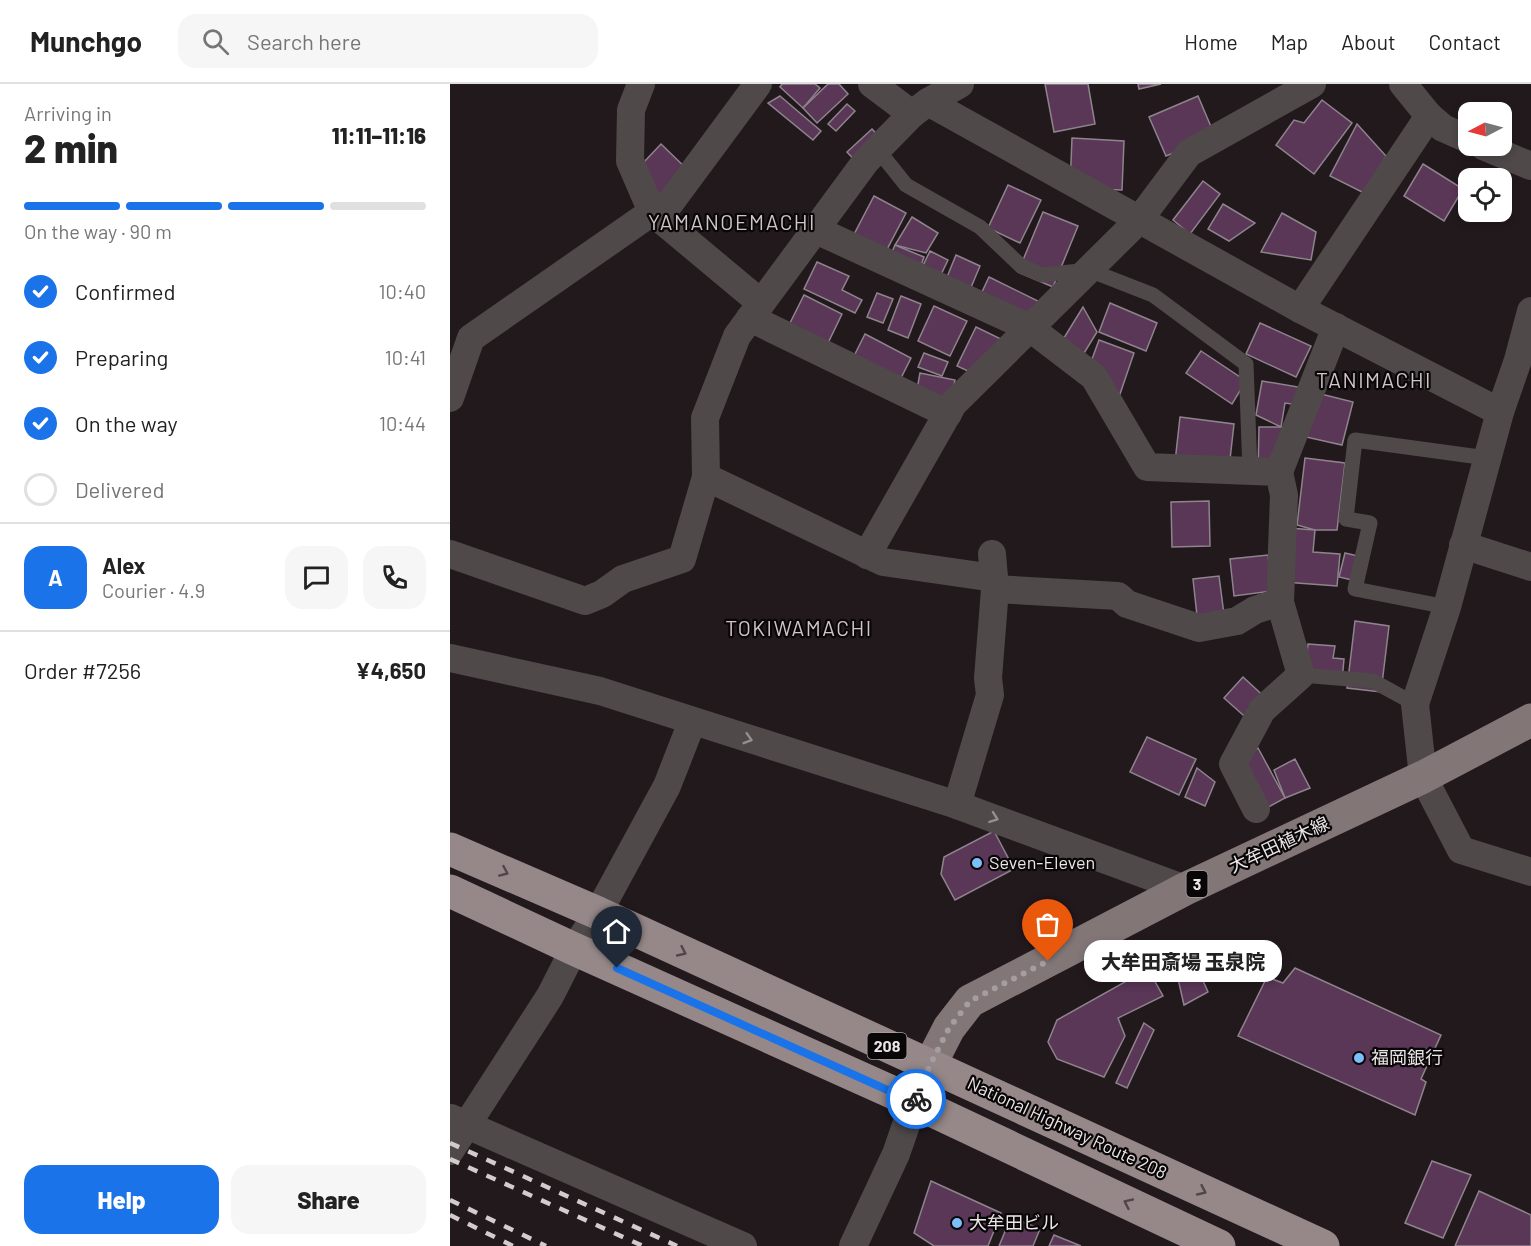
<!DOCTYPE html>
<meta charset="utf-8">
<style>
:root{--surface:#fff;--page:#f6f6f6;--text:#222;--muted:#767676;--line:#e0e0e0;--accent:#1a73e8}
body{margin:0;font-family:Barlow,"Noto Sans JP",sans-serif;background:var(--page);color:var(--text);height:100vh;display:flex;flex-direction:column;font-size:22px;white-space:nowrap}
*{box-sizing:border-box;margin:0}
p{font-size:20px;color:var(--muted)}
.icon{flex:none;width:33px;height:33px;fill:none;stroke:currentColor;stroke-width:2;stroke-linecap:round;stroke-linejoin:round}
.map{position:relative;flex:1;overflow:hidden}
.drawer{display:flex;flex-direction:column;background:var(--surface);width:450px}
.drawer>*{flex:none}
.needle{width:39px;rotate:264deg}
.controls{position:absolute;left:1008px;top:18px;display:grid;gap:12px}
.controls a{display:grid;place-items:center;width:54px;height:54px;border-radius:12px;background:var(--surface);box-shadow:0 3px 9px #0003;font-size:30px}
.pin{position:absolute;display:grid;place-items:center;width:51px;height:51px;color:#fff;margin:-62px -26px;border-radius:50% 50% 50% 0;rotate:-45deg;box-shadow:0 0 6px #0007}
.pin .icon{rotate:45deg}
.courier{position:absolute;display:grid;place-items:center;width:60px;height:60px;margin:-30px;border:4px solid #1a73e8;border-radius:50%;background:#fff;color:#222;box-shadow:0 2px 8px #0007}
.bubble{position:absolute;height:42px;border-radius:18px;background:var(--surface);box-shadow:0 3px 9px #0003;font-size:20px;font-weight:800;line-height:42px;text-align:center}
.overview em{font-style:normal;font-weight:800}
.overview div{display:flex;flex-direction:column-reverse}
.overview{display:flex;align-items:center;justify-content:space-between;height:102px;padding:0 24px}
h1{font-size:39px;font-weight:800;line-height:45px}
.bar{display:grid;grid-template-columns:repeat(4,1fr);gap:9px 6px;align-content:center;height:72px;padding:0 24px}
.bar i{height:8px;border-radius:4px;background:var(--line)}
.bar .current{background:var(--accent)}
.bar p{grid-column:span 4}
.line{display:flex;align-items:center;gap:15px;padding:0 24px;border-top:2px solid var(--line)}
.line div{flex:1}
.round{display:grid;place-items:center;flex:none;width:63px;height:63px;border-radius:18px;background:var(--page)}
ol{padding:0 24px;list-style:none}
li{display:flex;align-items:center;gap:18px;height:66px}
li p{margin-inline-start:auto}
li .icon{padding:6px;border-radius:50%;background:var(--accent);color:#fff;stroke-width:4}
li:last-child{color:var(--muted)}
li i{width:33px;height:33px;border:3px solid var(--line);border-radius:50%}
.cta{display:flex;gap:12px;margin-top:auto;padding:12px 24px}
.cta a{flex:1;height:69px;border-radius:18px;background:var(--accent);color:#fff;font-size:24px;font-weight:800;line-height:69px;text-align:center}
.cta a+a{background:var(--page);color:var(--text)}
header{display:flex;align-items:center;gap:36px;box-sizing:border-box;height:84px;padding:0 30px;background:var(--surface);border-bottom:2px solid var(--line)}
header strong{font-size:28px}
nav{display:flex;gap:33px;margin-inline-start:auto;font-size:21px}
.search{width:420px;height:54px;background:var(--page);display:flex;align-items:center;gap:15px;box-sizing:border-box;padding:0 21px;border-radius:18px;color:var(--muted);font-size:22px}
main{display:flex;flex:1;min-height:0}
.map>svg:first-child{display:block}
.building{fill:#5a3657;stroke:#8e848c;stroke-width:1.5}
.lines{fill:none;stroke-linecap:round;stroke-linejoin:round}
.lane{stroke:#4f494a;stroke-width:15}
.street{stroke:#4f494a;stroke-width:28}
.primary{stroke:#827677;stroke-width:33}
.highway{stroke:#968889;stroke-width:33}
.rail{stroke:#d3ccce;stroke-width:4.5;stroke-dasharray:10 10;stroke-linecap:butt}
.oneway{stroke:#968f91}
.oneway2{stroke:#504748}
.done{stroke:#a59ea0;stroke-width:6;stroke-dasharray:0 10.8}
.route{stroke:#1a73e8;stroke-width:8}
.poi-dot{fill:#7cbef9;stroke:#090607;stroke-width:2}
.labels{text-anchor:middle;stroke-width:4.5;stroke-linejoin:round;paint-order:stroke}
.shield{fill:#090607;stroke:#a8a2a4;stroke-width:1.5}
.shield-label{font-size:16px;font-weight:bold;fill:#ece5e7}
.street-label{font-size:18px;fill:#ece5e7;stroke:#090607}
.poi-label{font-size:18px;fill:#ece5e7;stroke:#090607;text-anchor:start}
.quarter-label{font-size:21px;letter-spacing:1.5px;fill:#d1c4c9;stroke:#090607}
</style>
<header>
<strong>Munchgo</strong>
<div class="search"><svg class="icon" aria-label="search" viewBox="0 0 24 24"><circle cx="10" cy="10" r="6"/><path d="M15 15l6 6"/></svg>Search here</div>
<nav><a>Home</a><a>Map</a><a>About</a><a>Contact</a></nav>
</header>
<main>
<section class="drawer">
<div class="overview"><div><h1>2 min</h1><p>Arriving in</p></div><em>11:11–11:16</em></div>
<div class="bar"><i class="current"></i><i class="current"></i><i class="current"></i><i></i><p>On the way · 90 m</p></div>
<ol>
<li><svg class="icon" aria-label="check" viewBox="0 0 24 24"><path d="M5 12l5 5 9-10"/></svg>Confirmed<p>10:40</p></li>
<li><svg class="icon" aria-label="check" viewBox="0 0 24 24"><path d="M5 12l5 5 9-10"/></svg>Preparing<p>10:41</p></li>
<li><svg class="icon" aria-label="check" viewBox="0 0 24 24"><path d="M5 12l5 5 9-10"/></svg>On the way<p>10:44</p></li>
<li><i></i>Delivered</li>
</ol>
<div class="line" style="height:108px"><b class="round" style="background:var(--accent);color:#fff">A</b><div><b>Alex</b><p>Courier · 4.9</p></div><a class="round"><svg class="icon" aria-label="chat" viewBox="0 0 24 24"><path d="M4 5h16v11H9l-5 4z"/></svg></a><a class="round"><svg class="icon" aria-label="phone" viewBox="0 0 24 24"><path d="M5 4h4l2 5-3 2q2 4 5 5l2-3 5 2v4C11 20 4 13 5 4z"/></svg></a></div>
<div class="line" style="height:78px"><div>Order #7256</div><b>¥4,650</b></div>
<div class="cta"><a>Help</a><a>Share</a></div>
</section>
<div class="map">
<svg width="1081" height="1162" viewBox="0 0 1081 1162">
<rect width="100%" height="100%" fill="#22191d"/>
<g class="building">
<path d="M332,0H365L370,4L353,24L330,3Z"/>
<path d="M378,0H389L398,10L367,39L353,24Z"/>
<path d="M595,0H638L645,40L604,48Z"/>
<path d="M688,0H711L689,5Z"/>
<path d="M330,12L371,47L363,56L318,19Z"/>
<path d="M748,12L765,52L716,72L699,33Z"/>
<path d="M872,16L902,39L864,90L826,61L844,36L854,39Z"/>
<path d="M397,20L405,27L386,47L378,40Z"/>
<path d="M907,40L936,72L916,110L880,92Z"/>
<path d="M422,45L435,59L410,82L397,68Z"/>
<path d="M622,54L674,57L672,106L620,104Z"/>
<path d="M211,60L245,93L218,121L198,97L194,78Z"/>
<path d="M973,80L1013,105L994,137L954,112Z"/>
<path d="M753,97L770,110L740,150L723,136Z"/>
<path d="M558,101L591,116L570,159L538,144Z"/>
<path d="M424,112L456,129L432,175L400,158Z"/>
<path d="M773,120L805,139L779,157L758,145Z"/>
<path d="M593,128L628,142L603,203L568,188Z"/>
<path d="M832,129L866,148L861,176L811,168Z"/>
<path d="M462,133L488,149L476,169L445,161Z"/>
<path d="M445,161L474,173L465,198L433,189Z"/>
<path d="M480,167L498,176L483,207L465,198Z"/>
<path d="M506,171L530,182L514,220L490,210Z"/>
<path d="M367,178L399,192L392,206L412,216L405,229L354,205Z"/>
<path d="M539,193L592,219L577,250L524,225Z"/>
<path d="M427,209L443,215L433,239L417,233Z"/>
<path d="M354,211L392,230L378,259L339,241Z"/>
<path d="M451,212L471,220L458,254L438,246Z"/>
<path d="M660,219L707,239L696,267L649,248Z"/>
<path d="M484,222L517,237L500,272L468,257Z"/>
<path d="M633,223L647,248L625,284L604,270Z"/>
<path d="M810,239L861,262L846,293L796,270Z"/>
<path d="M526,243L551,255L533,294L507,282Z"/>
<path d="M415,250L461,274L443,310L397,286Z"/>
<path d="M649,256L684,269L670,310L634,297Z"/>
<path d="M751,267L796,297L782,320L736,289Z"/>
<path d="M474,269L498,278L492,292L468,283Z"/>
<path d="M470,289L505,296L500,323L465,316Z"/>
<path d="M812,297L866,306L863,323L835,319L831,343L806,331Z"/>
<path d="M867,309L903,318L892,361L856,353Z"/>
<path d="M730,333L784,340L778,393L724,387Z"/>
<path d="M809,343H841L840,389H808Z"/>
<path d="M855,374L895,379L887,446H865L847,441Z"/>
<path d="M759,417L760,462L722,463L721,418Z"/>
<path d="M838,444L865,446L863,468L890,470L887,502L834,498Z"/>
<path d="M895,469L917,474L911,498L889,493Z"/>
<path d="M818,471L822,507L784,512L780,475Z"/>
<path d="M769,492L775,538L748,541L743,495Z"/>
<path d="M905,537L939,542L931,608L897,604Z"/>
<path d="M858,560L885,562L883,574L894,575L892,597L855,594Z"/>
<path d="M793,593L820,618L802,639L774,614Z"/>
<path d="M697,653L746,675L729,711L680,688Z"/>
<path d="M808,664L835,714L804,731L777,681Z"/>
<path d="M845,675L860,704L835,714L824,686Z"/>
<path d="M747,684L765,698L755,722L735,713Z"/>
<path d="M544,747L564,785L505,816L491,790L494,773Z"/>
<path d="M739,865L758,908L734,921L723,873Z"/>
<path d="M845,884L991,951L971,995L976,998L965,1031L788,952L817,893L833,899Z"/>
<path d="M698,885L713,912L668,934L675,952L654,993L607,975L598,958L607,936Z"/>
<path d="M694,939L704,946L677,1004L666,999Z"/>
<path d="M982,1077L1021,1091L993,1154L955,1139Z"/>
<path d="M481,1097L551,1129L538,1162H484L464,1149Z"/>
<path d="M1029,1107L1081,1131V1162H1005Z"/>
<path d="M561,1133L590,1145L583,1162H549Z"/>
<path d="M604,1151L631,1162H599Z"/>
</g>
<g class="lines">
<g class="lane">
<path d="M428,66L456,101L530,143L571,182L592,191L639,186L703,211L796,280L800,387"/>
<path d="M997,523L905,505L920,439L896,435L905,356L1037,374"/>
<path d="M851,591L923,597L965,620"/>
</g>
<g class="street">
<path d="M191,0L181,26L180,77L202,128L311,219"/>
<path d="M422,0L462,30"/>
<path d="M510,0L478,18L462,30L416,77L287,252L255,334L256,393L433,478L544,494"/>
<path d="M953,0L979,32L993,44L1018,55"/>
<path d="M478,18L850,225L1050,328"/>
<path d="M1033,62L1081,82"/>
<path d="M209,134L308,0"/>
<path d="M366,146L580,244L644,293L697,383L829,388L834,411L830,518L851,591L812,626L783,680L806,725"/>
<path d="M850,225L979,32"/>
<path d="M1081,227L1068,276L1050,328L997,523L965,620L973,693L1011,766L1081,788"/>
<path d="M300,234L498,330"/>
<path d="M0,314L21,254L202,128"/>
<path d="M829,388L886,243"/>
<path d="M1013,461L1081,483"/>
<path d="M0,470L135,517L152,510L173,495L232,475L256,393"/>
<path d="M417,471L503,320L689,136L739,69L862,0"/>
<path d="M545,505L668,512L677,520L749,544L787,537L805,526L830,518"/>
<path d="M0,574L150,607L507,721L735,805"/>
<path d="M507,721L540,611L538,594L545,505L542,470"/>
<path d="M1,1034L293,1162"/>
<path d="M0,1067L100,912L124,865L148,829L217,702L242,638"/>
<path d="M403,1162L446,1070L464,1018"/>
</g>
<path class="primary" d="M464,1018L480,981L499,944L520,917L735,805L973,693L1081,636"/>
<g class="highway">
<path d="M0,765L148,829L873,1162"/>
<path d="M0,807L124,865L464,1018L769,1162"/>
</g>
<g class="rail">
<path d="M0,1059L227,1162"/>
<path d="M0,1075L193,1162"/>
<path d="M0,1116L96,1162"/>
<path d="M0,1131L63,1162"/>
</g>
</g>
<defs><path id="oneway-chevron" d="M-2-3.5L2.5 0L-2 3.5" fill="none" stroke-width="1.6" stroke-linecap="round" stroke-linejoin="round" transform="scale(1.5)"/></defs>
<g class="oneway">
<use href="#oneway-chevron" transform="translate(298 655) rotate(17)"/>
<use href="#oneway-chevron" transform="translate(544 734) rotate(20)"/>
</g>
<g class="oneway2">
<use href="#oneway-chevron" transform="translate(54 788) rotate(24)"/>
<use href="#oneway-chevron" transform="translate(232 868) rotate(25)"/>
<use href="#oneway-chevron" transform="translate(752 1107) rotate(25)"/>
<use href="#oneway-chevron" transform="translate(678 1119) rotate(-155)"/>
</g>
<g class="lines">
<path class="done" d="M466,1015L480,981L499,944L520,917L598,877"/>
<path class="route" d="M167,884L464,1018L466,1015"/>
</g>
<g class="poi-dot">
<circle cx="527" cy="779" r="6"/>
<circle cx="909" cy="974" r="6"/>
<circle cx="507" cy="1139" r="6"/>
</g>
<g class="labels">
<g class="shield">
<rect x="736.5" y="787" width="21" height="26" rx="4.5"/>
<rect x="417.5" y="949" width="39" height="26" rx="4.5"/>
</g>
<g class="shield-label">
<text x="747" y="806">3</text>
<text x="437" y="968">208</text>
</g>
<g class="street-label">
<text transform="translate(829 761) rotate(-25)" y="6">大牟田植木線</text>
<text transform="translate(617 1044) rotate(25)" y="6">National Highway Route 208</text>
</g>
<g class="poi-label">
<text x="539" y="785">Seven-Eleven</text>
<text x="921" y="980">福岡銀行</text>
<text x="519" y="1145">大牟田ビル</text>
</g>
<g class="quarter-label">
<text x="282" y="146">YAMANOEMACHI</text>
<text x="924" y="304">TANIMACHI</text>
<text x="349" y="552">TOKIWAMACHI</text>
</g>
</g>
</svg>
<div class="controls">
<a><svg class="needle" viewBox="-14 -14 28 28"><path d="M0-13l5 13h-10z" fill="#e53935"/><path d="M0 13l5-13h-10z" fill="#767676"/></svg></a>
<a><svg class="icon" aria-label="locate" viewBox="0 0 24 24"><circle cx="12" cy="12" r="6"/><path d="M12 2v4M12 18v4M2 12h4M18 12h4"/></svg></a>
</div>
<div class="pin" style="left:598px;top:877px;background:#ea580c"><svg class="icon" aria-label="bag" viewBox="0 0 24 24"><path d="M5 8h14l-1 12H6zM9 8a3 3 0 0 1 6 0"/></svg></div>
<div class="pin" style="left:167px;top:884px;background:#1f2937"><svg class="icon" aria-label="home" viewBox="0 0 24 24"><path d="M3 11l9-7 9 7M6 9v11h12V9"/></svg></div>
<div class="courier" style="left:466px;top:1015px"><svg class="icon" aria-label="bike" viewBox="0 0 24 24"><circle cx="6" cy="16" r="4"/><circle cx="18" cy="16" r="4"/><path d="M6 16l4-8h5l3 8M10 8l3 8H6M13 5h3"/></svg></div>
<div class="bubble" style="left:634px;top:856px;width:198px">大牟田斎場 玉泉院</div>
</div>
</main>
